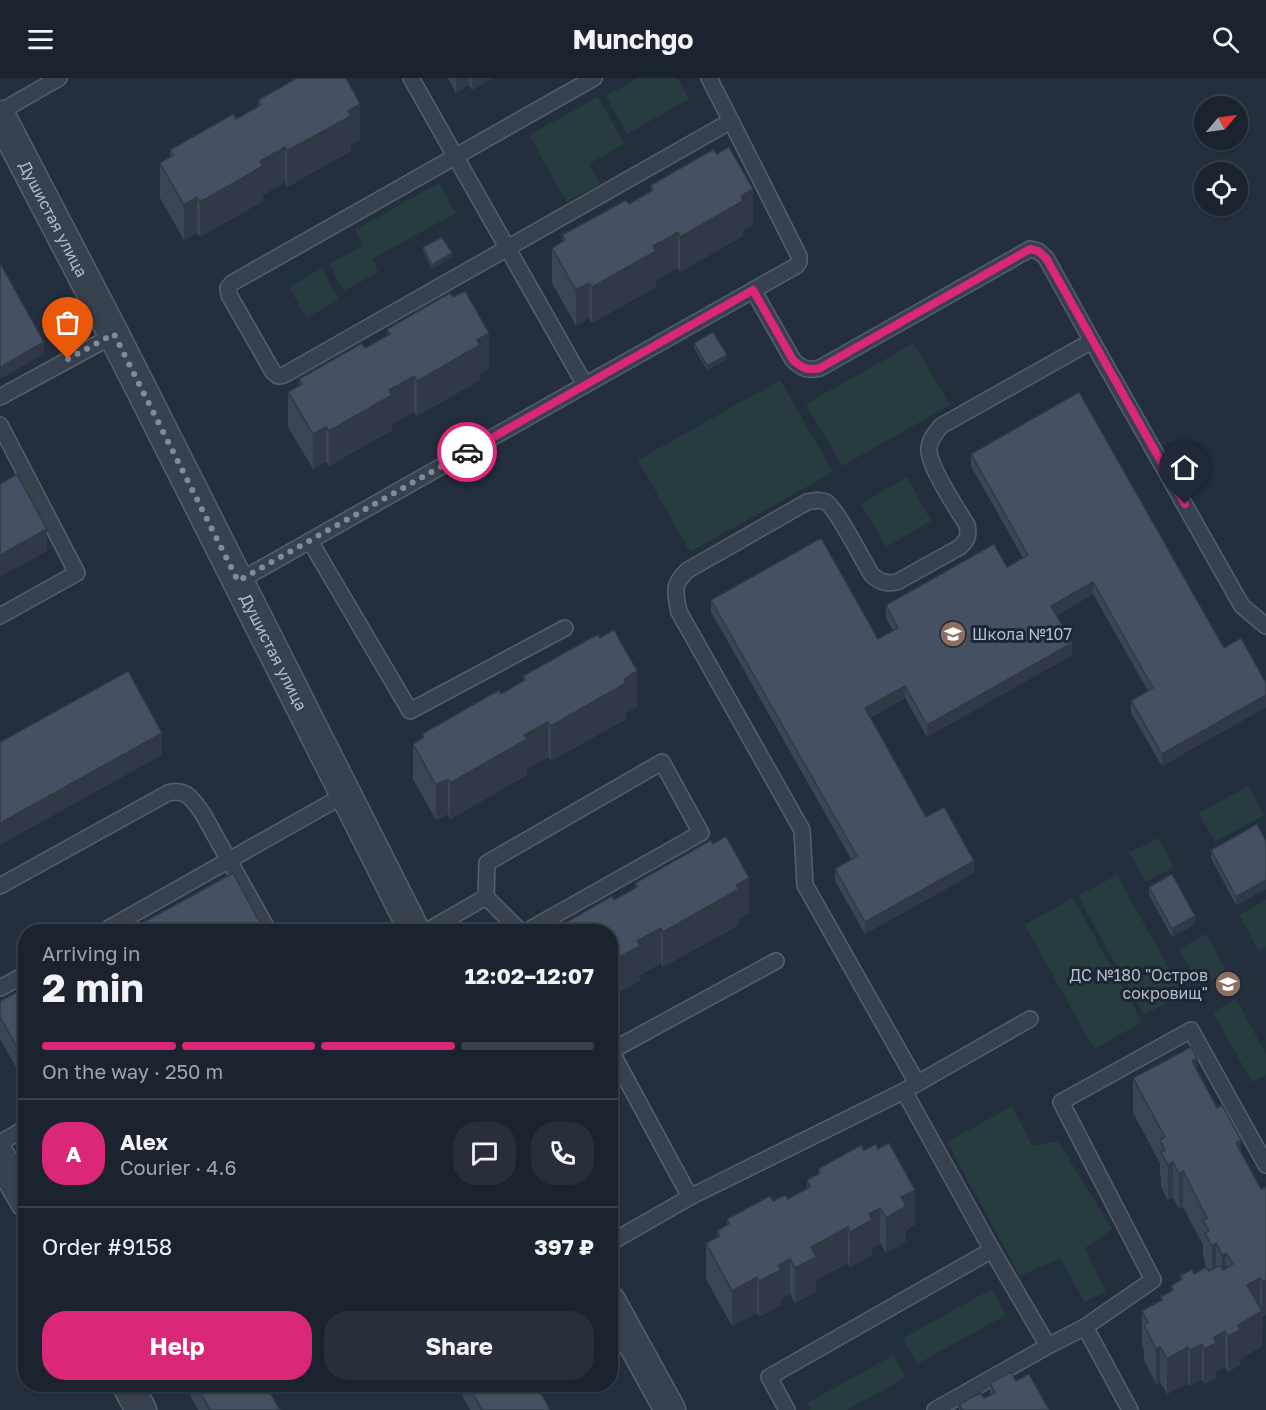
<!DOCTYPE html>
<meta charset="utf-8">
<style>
:root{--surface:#1b232e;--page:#282f3a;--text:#f1f3f6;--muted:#a0a4aa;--line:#39404a;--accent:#db2777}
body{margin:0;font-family:"Golos Text",sans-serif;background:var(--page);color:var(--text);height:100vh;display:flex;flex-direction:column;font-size:22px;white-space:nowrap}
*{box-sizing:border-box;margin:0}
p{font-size:20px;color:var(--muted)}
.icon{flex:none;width:33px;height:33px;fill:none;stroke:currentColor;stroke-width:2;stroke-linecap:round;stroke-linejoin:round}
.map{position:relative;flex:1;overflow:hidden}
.drawer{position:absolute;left:18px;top:846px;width:600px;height:468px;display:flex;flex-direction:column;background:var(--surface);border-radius:24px;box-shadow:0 2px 4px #0004,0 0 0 2px var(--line)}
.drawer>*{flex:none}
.needle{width:39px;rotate:61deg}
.buttons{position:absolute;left:1194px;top:18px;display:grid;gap:12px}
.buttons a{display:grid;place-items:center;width:54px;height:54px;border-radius:50%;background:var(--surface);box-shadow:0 2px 4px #0004,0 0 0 2px var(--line);font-size:30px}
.pin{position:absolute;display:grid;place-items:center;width:51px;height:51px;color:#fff;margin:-62px -26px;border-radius:50% 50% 50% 0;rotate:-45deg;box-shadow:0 0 6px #0007}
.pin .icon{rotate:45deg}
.courier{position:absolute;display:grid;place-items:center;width:60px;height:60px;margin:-30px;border:4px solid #db2777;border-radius:50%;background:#fff;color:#222;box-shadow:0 2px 8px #0007}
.summary em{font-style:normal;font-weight:700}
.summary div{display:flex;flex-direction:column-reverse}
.summary{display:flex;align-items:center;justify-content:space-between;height:102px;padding:0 24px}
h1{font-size:39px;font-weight:700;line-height:45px}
.bar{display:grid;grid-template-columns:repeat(4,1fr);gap:9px 6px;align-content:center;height:72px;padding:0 24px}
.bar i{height:8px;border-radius:4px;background:var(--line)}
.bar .active{background:var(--accent)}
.bar p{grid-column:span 4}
.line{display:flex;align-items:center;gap:15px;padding:0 24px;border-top:2px solid var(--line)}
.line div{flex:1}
.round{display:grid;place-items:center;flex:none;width:63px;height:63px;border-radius:24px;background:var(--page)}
.cta{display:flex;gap:12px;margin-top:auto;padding:12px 24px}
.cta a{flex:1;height:69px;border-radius:24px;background:var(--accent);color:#fff;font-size:24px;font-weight:700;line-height:69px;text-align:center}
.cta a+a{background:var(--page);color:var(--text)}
header{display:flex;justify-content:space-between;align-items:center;height:78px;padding:0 24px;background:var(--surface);font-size:27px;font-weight:700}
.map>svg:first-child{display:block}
.green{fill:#263c3f}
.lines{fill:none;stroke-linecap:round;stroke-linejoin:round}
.service-casing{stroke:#565f6c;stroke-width:18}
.minor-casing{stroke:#565f6c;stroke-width:33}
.service{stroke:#38414e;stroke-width:15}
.minor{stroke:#38414e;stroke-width:30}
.wall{fill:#3b4654}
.shaded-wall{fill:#303945}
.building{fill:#455162;stroke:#303945;stroke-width:1.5}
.done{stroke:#828b98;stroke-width:6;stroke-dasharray:0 10.8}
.route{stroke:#db2777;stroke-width:8}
.labels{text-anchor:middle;stroke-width:6;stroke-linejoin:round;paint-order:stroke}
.street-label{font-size:16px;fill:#b4bcc9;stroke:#1d2633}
.poi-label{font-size:16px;fill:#b4bcc9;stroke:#1d2633;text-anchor:start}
</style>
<header><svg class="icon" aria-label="menu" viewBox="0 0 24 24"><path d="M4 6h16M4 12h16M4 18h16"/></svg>Munchgo<svg class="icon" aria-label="search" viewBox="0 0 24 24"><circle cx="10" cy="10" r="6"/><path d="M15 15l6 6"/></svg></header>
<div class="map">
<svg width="1266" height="1332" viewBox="0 0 1266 1332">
<rect width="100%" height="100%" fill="#242f3e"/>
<g class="green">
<path d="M639,0H677L689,21L627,56L606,18Z"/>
<path d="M598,19L624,66L589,86L600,106L567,124L529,57Z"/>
<path d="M439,105L456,135L372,181L378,194L344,213L329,186L363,168L355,152Z"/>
<path d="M322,190L339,222L306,240L289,209Z"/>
<path d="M914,265L950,327L842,388L806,326Z"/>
<path d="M780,302L833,394L690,474L638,382Z"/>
<path d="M907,399L931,443L886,469L861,426Z"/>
<path d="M1248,708L1264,737L1215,764L1199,735Z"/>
<path d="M1158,760L1174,789L1146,804L1129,775Z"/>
<path d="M1117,797L1183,916L1144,937L1078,818Z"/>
<path d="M1073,820L1142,944L1094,971L1025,847Z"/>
<path d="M1266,822V869L1259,873L1239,837Z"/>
<path d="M1206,856L1227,894L1200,909L1179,871Z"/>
<path d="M1236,921L1266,976V997L1252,1004L1213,934Z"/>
<path d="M1012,1028L1032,1068L1058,1063L1112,1151L1085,1170L1106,1214L1085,1224L1060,1180L1020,1198L947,1064Z"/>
<path d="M992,1211L1006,1237L917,1286L903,1260Z"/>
<path d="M894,1277L906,1299L847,1332H811L807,1325Z"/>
</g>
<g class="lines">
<defs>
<g id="service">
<path d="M709,0L731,43"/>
<path d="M0,34L59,0"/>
<path d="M753,212L793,282C802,291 808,293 820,290L1030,171L1038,173L1046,180L1092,263"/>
<path d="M585,307L796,188L799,184V178L731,43L284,297L278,298L273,294L229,217L228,210L232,205L594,0"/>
<path d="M0,319L114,257"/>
<path d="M0,347L77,495L0,538"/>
<path d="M310,463L410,633L565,550"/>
<path d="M239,503L585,307L411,0"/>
<path d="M0,808L168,715C187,710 193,722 203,736L269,854"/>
<path d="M486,819L521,854"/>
<path d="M102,854L346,716"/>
<path d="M425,854L486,819L487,785L662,684L701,755L525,854"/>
<path d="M0,910L26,896"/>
<path d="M917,1005L805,807L802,752L679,534C675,514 672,506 688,492L807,424C813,423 820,421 826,424C837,431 863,483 872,497C880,504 886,506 897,504L960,469C968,462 969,456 967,447C957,431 930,390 929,373C928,364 935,355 941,348L1092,263L1242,528L1266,548"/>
<path d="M904,1013L992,1172L1048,1268"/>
<path d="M0,1065L26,1050"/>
<path d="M690,1119L611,973L776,883"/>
<path d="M610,1165L690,1119L904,1013L1030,941"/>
<path d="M1085,1249L1130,1332"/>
<path d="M787,1332L769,1299L992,1172"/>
<path d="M935,1332L1048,1268L1085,1249L1153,1202L1061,1024L1191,952L1266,1087"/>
</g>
<g id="minor">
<path id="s1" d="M0,38L114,257L415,854"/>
<path d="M0,1079L26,1124"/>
<path d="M610,1223L670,1332"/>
<path d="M127,1306L141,1332"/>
</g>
</defs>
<use href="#service" class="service-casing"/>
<use href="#minor" class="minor-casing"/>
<use href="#service" class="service"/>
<use href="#minor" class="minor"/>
</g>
<g class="wall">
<path d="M448,0H492L472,12L469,7L456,15Z"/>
<path d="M258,22L360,61L351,67V73L287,109L285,104L263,117V123L200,159L197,155L184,162L160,120V85L170,79V72L236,41L258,28Z"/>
<path d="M651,107L753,146L743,152V158L680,194L678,190L656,202V209L592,245L589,240L576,248L552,205V170L562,164V157L629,126L651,114Z"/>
<path d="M423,169L452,179L432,191L423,173Z"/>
<path d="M387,251L489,290L480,296V302L417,338L414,334L392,346V352L329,388L326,384L313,391L288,349V314L299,308V301L365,270L387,257Z"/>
<path d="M694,265L727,281L707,292L694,270Z"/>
<path d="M971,376L1224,570L1266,605V629L1162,688L1131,635V623L1148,613L1093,516L1057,537L1072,577L927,659L905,620L870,640L926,739L974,795L865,856L835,803V791L851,781L711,534V522L878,561L893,553L886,539V527L1007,489L1023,480L971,388Z"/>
<path d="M523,598L637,629L626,635V641L551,683L548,679L527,691V697L450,741L448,736L436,742L413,701V666L422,661V656L501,616L523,604Z"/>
<path d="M1266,763V811L1236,827L1211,780V772Z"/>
<path d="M635,805L749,835L739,841V847L663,889L661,885L640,897V903L614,822L635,810Z"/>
<path d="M1149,809L1195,846L1172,859L1149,817Z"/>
<path d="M26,909V1007L0,961V923Z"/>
<path d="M1197,992L1261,1111L1266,1109L1262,1268L1240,1281V1287L1228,1294L1225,1289L1216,1293V1300L1204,1306L1202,1301L1190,1308L1188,1305L1167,1316L1160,1304L1156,1306L1144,1282V1273L1142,1268V1233L1161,1223V1219L1171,1214V1208L1180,1203V1198L1194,1196L1205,1189V1182L1203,1178V1167L1183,1129L1179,1131L1173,1120L1168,1122L1161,1109V1100L1160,1097V1085L1133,1035V1000Z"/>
<path d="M818,1091L915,1147L906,1152V1163L886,1175L880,1165L872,1170V1177L850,1189L848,1185L816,1202V1214L795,1225L790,1216L781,1221V1227L759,1239L757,1235L732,1248L706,1201V1165L717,1160V1153L727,1148V1141L788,1121L807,1111V1102L818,1097Z"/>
<path d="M1016,1303L1049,1332H959V1327L984,1320L990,1317V1305Z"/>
<path d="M184,1306H265L280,1332H198Z"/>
<path d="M456,1306H536L550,1332H470Z"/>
</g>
<g class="shaded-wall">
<path d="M456,0H469V7L456,15Z"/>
<path d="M472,0H492L472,12Z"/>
<path d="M360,26V61L351,67V73L287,109V73Z"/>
<path d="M285,69V104L263,117V123L200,159V124L260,83Z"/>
<path d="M753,111V146L743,152V158L680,194V159L741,118Z"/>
<path d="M197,119V155L184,162V127Z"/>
<path d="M678,154V190L656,202V209L592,245V209L653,168Z"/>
<path d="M452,175V179L432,191V187Z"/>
<path d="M589,205V240L576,248V212Z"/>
<path d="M489,255V290L480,296V302L417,338V303L477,262Z"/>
<path d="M44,264V276L0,301V289Z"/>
<path d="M727,277V281L707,292V288Z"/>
<path d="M414,298V334L392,346V352L329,388V353L389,312Z"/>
<path d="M326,349V384L313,391V356Z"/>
<path d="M47,451V473L0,499V477Z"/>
<path d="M1093,504V516L1051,540V528Z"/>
<path d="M1072,565V577L927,659V647Z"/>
<path d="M637,593V629L626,635V641L551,683V648L624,601Z"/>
<path d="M905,608V620L865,642V630Z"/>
<path d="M1266,617V629L1162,688V676Z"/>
<path d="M548,644V679L527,691V697L450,741V705L524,657Z"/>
<path d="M162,655V677L0,767V745Z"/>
<path d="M448,701V736L436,742V707Z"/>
<path d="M974,783V795L865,856V844Z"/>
<path d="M749,800V835L739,841V847L663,889V854L736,807Z"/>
<path d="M1266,802V811L1236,827V819Z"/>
<path d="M1195,838V846L1172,859V851Z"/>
<path d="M661,850V885L640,897V903L610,919V884L637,863Z"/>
<path d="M1197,981V1016L1192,983Z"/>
<path d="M1241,1062V1097L1236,1065Z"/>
<path d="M1173,1084V1120L1168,1122V1087Z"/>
<path d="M1183,1093V1129L1179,1131V1096Z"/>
<path d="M915,1112V1147L906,1152V1163L886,1175V1140L901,1119Z"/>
<path d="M880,1130V1165L872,1170V1177L850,1189V1154L869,1136Z"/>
<path d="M848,1149V1185L816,1202V1214L795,1225V1190L811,1169Z"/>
<path d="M1216,1165V1201L1212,1203V1168Z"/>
<path d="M1226,1175V1210L1222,1212V1177Z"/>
<path d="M790,1181V1216L781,1221V1227L759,1239V1203L778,1187Z"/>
<path d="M757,1199V1235L732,1248V1213Z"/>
<path d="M1260,1200V1234L1262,1233V1268L1240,1281V1287L1228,1294V1258L1238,1247L1247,1207Z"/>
<path d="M1266,1202V1237L1262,1240V1204Z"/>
<path d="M1225,1253V1289L1216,1293V1300L1204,1306V1271L1214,1259Z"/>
<path d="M1202,1266V1301L1190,1308V1272Z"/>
<path d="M1160,1269V1304L1156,1306V1271Z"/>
<path d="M1188,1269V1305L1167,1316V1281Z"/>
</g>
<g class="building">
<path d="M297,0H346L360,26L348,33L351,38L287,73L285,69L260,83L263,88L200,124L197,119L184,127L160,85L173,77L170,72L233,36L236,41L261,27L258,22Z"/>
<path d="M729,69L753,111L741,118L743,123L680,159L678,154L653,168L656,173L592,209L589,205L576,212L552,170L565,162L562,157L626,122L629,126L653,112L651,107L714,71L717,76Z"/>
<path d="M442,159L452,175L432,187L423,169Z"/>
<path d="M0,185L44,264L0,289Z"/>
<path d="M465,213L489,255L477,262L480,267L417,303L414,298L389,312L392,317L329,353L326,349L313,356L288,314L302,306L299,301L362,265L365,270L390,256L387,251L450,215L453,219Z"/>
<path d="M713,254L727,277L707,288L694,265Z"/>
<path d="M1079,314L1224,570L1241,560L1266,605V617L1162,676L1131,623L1153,610L1093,504L1051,528L1072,565L927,647L905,608L865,630L926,739L944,729L974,783L865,844L835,791L857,778L711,522L821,460L878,561L898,550L886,527L994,466L1007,489L1028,477L971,376Z"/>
<path d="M17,396L47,451L0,477V406Z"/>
<path d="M614,552L637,593L624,601L626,605L551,648L548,644L524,657L527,661L450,705L448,701L436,707L413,666L424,659L422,656L499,612L501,616L525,602L523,598L598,556L600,560Z"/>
<path d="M128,593L162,655L0,745V664Z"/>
<path d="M1257,746L1266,763V802L1236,819L1211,772Z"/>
<path d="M726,758L749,800L736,807L739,811L663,854L661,850L637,863L640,868L610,884V854H549L612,818L614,822L637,809L635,805L711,762L713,766Z"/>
<path d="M233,795L265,854H126Z"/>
<path d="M1172,796L1195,838L1172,851L1149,809Z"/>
<path d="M26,909V985L0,939V923Z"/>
<path d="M1191,969L1197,981L1192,983L1217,1030L1222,1027L1241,1062L1236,1065L1261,1111L1266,1109V1202L1262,1204L1260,1200L1247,1207L1262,1233L1238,1247L1240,1252L1228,1258L1225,1253L1214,1259L1216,1265L1204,1271L1202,1266L1190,1272L1188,1269L1167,1281L1160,1269L1156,1271L1144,1247L1148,1245L1142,1233L1162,1222L1161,1219L1173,1212L1171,1208L1182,1201L1180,1198L1192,1191L1194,1196L1206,1189L1209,1193L1220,1187L1223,1192L1233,1186L1226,1175L1222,1177L1216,1165L1212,1168L1205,1155L1209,1153L1203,1142L1207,1140L1183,1093L1179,1096L1173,1084L1168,1087L1161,1074L1165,1072L1160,1062L1165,1059L1133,1000Z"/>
<path d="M889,1065L915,1112L901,1119L906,1128L886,1140L880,1130L869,1136L872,1142L850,1154L848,1149L811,1169L816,1179L795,1190L790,1181L778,1187L781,1192L759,1203L757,1199L732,1213L706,1165L720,1158L717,1153L729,1146L727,1141L770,1118L773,1123L785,1117L788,1121L810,1109L807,1102L820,1095L818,1091L861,1067L864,1072L876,1066L878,1071Z"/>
<path d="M1011,1294L1016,1303L1029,1296L1049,1332H960L962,1331L959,1327L970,1320L981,1315L984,1320L995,1315L990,1305Z"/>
<path d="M196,1306H265L280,1332H210Z"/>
<path d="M468,1306H536L550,1332H482Z"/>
</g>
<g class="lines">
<path class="done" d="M68,281L114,256L238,503L467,374"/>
<path class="route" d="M467,374L753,212L793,282C802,290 808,293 820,290L1030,171L1038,173L1046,180L1185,426"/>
</g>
<defs>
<symbol id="school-disc" viewBox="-11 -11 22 22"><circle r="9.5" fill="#8d6e63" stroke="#1d2633"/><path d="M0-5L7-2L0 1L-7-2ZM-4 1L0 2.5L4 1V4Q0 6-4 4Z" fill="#fff"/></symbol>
</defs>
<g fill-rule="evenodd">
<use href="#school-disc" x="938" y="541" width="30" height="30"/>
<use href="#school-disc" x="1213" y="891" width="30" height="30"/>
</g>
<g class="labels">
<g class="street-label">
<text dy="6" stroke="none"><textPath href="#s1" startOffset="116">Душистая улица</textPath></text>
<text dy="6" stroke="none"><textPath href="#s1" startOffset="602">Душистая улица</textPath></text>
</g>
<g class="poi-label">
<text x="972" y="562">Школа №107</text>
<text x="1208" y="903" text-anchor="end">ДС №180 "Остров<tspan x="1208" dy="18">сокровищ"</tspan></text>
</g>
</g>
</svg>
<div class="buttons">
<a><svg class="needle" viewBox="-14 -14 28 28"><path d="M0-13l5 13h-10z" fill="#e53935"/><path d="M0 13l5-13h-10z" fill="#a0a4aa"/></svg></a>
<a><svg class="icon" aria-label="locate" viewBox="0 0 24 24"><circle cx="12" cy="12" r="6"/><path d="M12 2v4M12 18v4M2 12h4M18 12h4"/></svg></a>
</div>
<div class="pin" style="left:68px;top:281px;background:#ea580c"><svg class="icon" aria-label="bag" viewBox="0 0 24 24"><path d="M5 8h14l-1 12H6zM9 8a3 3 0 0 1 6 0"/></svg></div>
<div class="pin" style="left:1185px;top:426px;background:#1f2937"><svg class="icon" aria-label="home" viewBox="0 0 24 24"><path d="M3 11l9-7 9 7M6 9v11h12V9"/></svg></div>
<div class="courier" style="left:467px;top:374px"><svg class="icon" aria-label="car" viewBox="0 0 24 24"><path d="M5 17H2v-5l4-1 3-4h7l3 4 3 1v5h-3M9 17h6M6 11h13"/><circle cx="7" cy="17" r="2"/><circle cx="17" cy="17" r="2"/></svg></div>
<section class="drawer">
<div class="summary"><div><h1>2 min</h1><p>Arriving in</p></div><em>12:02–12:07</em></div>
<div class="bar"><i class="active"></i><i class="active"></i><i class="active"></i><i></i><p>On the way · 250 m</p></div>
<div class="line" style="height:108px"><b class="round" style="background:var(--accent);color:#fff">A</b><div><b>Alex</b><p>Courier · 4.6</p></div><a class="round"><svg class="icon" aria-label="chat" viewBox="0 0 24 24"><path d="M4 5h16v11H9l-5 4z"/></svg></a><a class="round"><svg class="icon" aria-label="phone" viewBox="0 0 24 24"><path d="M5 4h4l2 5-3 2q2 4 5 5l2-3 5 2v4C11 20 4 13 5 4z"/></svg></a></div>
<div class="line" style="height:78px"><div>Order #9158</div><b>397 ₽</b></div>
<div class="cta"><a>Help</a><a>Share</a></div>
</section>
</div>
